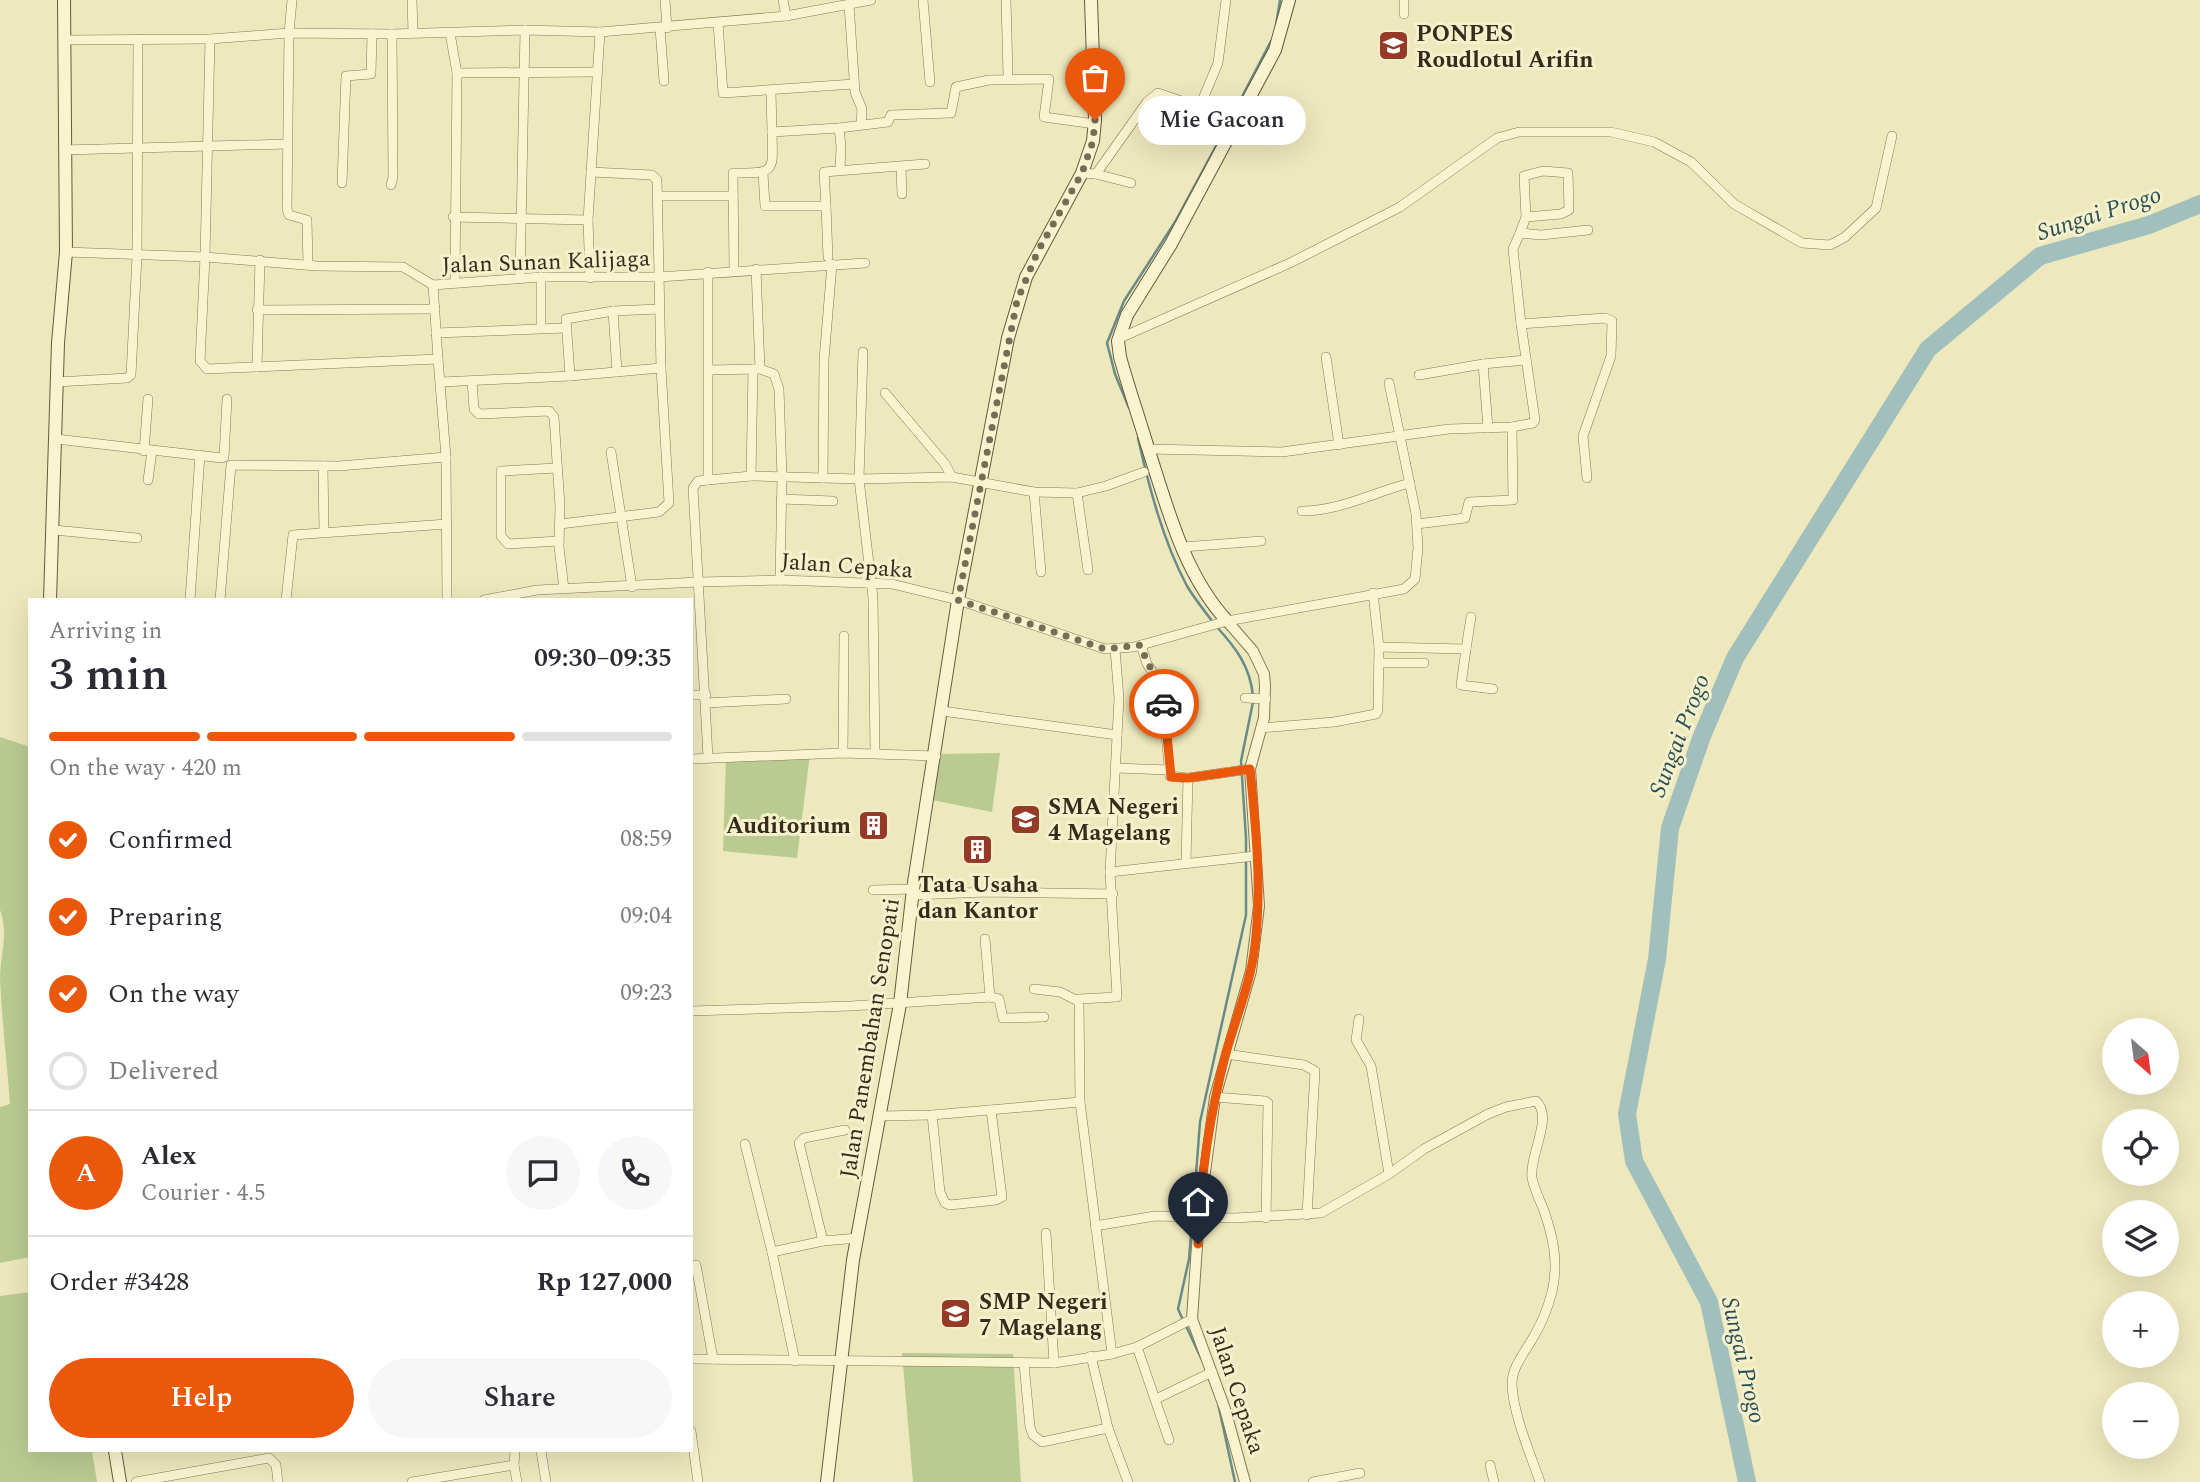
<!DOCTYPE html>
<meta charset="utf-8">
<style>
:root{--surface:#fff;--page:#f7f7f7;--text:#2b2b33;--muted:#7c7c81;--line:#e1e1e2;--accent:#ea580c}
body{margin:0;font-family:Spectral,serif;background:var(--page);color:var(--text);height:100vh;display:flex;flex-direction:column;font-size:26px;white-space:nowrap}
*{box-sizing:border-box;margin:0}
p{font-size:23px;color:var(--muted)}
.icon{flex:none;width:38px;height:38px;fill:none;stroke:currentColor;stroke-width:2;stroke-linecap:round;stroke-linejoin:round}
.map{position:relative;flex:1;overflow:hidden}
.side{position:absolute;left:28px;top:598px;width:665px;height:854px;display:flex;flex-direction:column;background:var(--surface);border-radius:0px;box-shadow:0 7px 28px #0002}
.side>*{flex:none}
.needle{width:46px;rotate:152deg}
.fabs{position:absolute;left:2102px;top:1018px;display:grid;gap:14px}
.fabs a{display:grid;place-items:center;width:77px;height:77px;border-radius:50%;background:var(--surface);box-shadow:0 7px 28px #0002;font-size:35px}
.pin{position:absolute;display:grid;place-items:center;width:60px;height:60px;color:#fff;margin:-72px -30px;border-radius:50% 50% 50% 0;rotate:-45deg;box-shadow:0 0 7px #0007}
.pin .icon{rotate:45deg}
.courier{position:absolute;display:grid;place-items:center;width:70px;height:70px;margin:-35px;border:5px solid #ea580c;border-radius:50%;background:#fff;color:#222;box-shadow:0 2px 9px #0007}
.bubble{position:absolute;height:49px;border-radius:24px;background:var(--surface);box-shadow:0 7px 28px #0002;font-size:23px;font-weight:600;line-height:49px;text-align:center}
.headline em{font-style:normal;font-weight:600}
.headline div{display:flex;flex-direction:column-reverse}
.headline{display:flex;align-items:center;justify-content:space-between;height:119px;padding:0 21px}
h1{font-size:46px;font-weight:600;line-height:52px}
.bar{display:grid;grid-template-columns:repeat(4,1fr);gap:10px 7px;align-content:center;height:84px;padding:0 21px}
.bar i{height:9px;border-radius:5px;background:var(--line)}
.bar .selected{background:var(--accent)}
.bar p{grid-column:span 4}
.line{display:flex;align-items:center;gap:18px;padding:0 21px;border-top:2px solid var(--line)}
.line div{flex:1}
.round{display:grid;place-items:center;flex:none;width:74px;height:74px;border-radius:37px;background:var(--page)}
ol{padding:0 21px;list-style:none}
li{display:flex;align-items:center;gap:21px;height:77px}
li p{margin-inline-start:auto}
li .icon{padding:7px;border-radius:50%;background:var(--accent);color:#fff;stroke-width:4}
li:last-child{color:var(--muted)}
li i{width:38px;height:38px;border:4px solid var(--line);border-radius:50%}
.primary-button{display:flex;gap:14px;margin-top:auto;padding:14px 21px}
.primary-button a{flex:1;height:80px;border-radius:42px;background:var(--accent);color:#fff;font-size:28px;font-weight:600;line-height:80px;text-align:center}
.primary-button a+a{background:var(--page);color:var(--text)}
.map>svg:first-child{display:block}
.green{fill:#bacb91}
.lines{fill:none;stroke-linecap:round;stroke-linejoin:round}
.stream{stroke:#698c8a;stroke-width:2.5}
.river{stroke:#a1bfbc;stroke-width:18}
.minor-casing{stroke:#857856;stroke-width:10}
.tertiary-casing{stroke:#857856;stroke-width:12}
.secondary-casing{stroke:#67593a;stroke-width:14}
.minor{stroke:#f9f4d0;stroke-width:9}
.tertiary{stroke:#f9f4d0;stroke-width:10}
.secondary{stroke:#f9f4d0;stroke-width:12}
.done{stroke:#766e54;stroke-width:7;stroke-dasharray:0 12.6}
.route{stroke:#ea580c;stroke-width:9}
.labels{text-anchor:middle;stroke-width:6;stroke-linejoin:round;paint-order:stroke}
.poi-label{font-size:23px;font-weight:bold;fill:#352c1b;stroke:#f5f1cd;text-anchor:start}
.street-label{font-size:23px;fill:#352c1b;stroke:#f5f1cd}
.water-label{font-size:24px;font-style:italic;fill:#2a5055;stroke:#f5f1cd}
</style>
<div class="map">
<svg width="2200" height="1482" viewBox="0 0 2200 1482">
<rect width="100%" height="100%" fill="#eee8bd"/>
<g class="green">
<path d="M0,737L30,747V1257L0,1263V1107L10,1104C7,1063 2,1021 0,979C0,953 9,935 0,910Z"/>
<path d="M1000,753L992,812L927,799L936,754Z"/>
<path d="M810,754L797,858L723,851L726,758Z"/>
<path d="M30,1292V1451H92L97,1482H0V1296Z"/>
<path d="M902,1353L1013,1354L1021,1482H913Z"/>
</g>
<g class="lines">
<g class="stream">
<path d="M1276,25L1280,0"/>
<path d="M1232,116L1271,41"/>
<path d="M1129,408L1115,374L1107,343L1124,301L1175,222L1229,122"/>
<path d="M1138,438C1149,487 1163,541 1187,586C1194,598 1204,610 1212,621"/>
<path d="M1216,626C1236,648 1250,666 1253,696"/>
<path d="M1193,1214L1200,1122L1246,915V838L1241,761L1253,702"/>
<path d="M1183,1320L1178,1309L1189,1259L1192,1221"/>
<path d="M1186,1326L1201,1358"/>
<path d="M1218,1403L1235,1482"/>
</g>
<path class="river" d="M1747,1482L1709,1302L1634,1161L1627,1114L1657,959L1670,828L1702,736L1735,658L1928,349L2040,256L2149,225L2200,204"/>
<defs>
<g id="minor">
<path d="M292,0L289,33L287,209L289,215L307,220L308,265"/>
<path d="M412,0L413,33"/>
<path d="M665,0L667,28"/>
<path d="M783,0L786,16"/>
<path d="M923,0L930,82"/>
<path d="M1006,0L1008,75"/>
<path d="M849,5L855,92L862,109L861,125"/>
<path d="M1404,14V0"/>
<path d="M718,23L723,93L854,84"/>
<path d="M660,28L664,81"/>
<path d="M450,33L457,73L455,282"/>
<path d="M210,39L205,257L200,361L207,369L438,359L433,285"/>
<path d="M64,40L210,39L289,33L392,34L525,30L600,32L786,16L871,0"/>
<path d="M457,73L596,72"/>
<path d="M771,91L772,132"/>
<path d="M1200,106L1218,63L1226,0"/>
<path d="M839,128L841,146L840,170"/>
<path d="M64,150L288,144"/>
<path d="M901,168L902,194"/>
<path d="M591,172L652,175L657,180L661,368L570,376L566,319L613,311L659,309"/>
<path d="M763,173L765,206H826L824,172L925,164"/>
<path d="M1082,173L1096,174L1147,102L1158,93L1236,120"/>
<path d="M1096,174L1131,183"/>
<path d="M342,183L346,76L371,74L372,34"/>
<path d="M391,185L393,177L392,34"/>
<path d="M658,196H733"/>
<path d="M826,206L828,257"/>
<path d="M453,217L588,220"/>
<path d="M1520,233L1526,217L1524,176L1543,171L1568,173L1569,210L1561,214L1526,217"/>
<path d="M66,252L205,257L317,266L403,267L433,285L541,277H659L865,263"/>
<path d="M756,269L760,369L774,374L779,389L782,477L780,580"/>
<path d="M734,270L733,173C776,173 773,173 772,132L839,128L888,122L891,115L951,113L956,87L989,80L1049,79L1044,117L1095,124"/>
<path d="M708,272V480L698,481L693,488L708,757"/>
<path d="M590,278L588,220L600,32"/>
<path d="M520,279L525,30"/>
<path d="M257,310L435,309"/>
<path d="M613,311L617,372"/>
<path d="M1521,324L1605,318L1612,321L1611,356L1583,436L1587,478"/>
<path d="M541,328V277"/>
<path d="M436,333L565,328"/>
<path d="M1120,338L1290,263L1400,207L1497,138L1519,132H1611L1654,142L1691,162L1734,204L1802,243L1830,245L1845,237L1876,208L1892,136"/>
<path d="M863,352L859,479L873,598L875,753"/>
<path d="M1326,357L1339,445"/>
<path d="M438,359L446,457L447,600"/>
<path d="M1483,364L1488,428"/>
<path d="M257,367L260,260"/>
<path d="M753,369L751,476L859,479L952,477L1034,492L1077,493L1106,486L1144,472"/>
<path d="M709,370L758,369"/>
<path d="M1419,375L1483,364L1526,360"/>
<path d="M472,381L474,409L479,414L549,411L554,417L560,506L559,547L564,589"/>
<path d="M57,382L127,378L131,375L137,256L138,39"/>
<path d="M441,382L570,376"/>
<path d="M885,393L945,464L952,477"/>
<path d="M56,439L222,458L224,457L227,399"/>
<path d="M1149,449L1282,452L1449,429L1512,427L1533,423L1535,420L1521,324L1513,249L1520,233L1541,235L1588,230"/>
<path d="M144,451L148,399"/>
<path d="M611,452L632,587"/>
<path d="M323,466L324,532"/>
<path d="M557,468L501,471V536L508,544L559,541"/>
<path d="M823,478L824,360L832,264"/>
<path d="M148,480L152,451"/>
<path d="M708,480L751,476"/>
<path d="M1034,492L1041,572"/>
<path d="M1077,493L1088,570"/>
<path d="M781,499L833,501"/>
<path d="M1302,511C1340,511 1374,492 1410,483"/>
<path d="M560,524L659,512L669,503L661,368"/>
<path d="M1417,524L1465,518L1469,502L1513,500L1512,427"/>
<path d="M54,530L137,538"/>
<path d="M1183,547L1261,541"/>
<path d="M190,600L200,455"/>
<path d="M220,600L231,465L339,466L446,457"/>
<path d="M286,600L293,535L447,524"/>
<path d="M484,600L537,590L699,582L780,580L892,584L958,600L1105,649L1134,647L1227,621L1404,589L1415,579L1418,548L1416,514L1389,383"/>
<path d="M1141,645L1147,664L1159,681L1162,692L1170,776L1188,778L1250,769"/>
<path d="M1379,647L1466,649L1461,685L1493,689"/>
<path d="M1466,649L1471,617"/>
<path d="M1379,663H1424"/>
<path d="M691,695H706"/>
<path d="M1245,698L1266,699"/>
<path d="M706,703L786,699"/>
<path d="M942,711L1117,735"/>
<path d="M1261,728L1334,722L1376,714L1378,710L1379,647L1373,593"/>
<path d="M843,753L844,636"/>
<path d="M691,759L843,753L936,756"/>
<path d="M1116,768L1169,770"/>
<path d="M1186,862L1188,778"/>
<path d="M1110,872L1255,856"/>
<path d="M873,890L913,889"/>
<path d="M913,895L987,892L1113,894"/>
<path d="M985,939L990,997"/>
<path d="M1034,989L1060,992L1078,1001"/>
<path d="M691,1011L851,1006L990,997L999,999L1003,1018L1044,1017"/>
<path d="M1359,1019L1356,1040L1371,1066L1389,1174"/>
<path d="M1226,1054L1304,1065L1315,1071L1307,1215"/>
<path d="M1215,1097L1265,1101L1268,1103L1266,1218"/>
<path d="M932,1115L940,1192L945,1203L950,1205L996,1200L1002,1197L991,1110"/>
<path d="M880,1116L932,1115L1080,1102"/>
<path d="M745,1144L772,1252L823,1241L858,1238"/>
<path d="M1095,1226L1155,1216L1235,1218L1321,1213L1389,1174L1424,1149L1488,1114L1506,1107L1536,1101C1554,1117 1529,1155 1532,1178C1534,1188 1539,1199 1543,1208C1553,1236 1559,1262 1552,1292C1548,1307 1542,1323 1534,1336C1526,1351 1512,1366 1512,1384C1513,1414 1530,1453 1540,1482"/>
<path d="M1046,1233L1054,1363"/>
<path d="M823,1241L799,1143L804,1138L845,1130"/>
<path d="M772,1252L795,1361"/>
<path d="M696,1265L713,1359"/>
<path d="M1137,1347L1169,1440"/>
<path d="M1112,1354L1080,1102L1079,999L1117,997L1110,872L1119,698L1115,649"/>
<path d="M1091,1356L1108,1428L1128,1482"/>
<path d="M691,1359L1054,1363L1112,1354L1137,1347L1192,1319"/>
<path d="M1024,1364L1030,1427L1033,1435L1042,1442L1108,1428"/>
<path d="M1156,1399L1212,1372"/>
<path d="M691,1431L698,1482"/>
<path d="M541,1451L546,1482"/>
<path d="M514,1465L517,1482"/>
<path d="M1490,1465L1494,1482"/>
<path d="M136,1482L269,1458L276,1465L278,1482"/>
<path d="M412,1482L514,1465L515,1451"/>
<path d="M1313,1482L1360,1473"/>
</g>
<path id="tertiary" d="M1227,621L1253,651L1264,674L1265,685L1264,718L1250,769L1259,906L1251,971L1215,1097L1199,1217L1192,1319L1225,1409L1245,1482"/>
<g id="secondary">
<path d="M50,600L58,343L66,252L64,0"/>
<path d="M1227,621C1183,573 1167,506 1147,445C1138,415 1128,386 1120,357L1118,341L1127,315L1171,244L1275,50L1289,0"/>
<path d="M115,1451L120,1482"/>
<path d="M827,1482L853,1260L900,1004L913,889L958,600L1008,338L1026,277L1082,173L1093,141L1095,120L1091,0"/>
</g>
</defs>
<use href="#minor" class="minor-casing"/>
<use href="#tertiary" class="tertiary-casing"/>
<use href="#secondary" class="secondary-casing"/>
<use href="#minor" class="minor"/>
<use href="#tertiary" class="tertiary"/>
<use href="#secondary" class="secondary"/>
</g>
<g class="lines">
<path class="done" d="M1095,120L1093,141L1082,173L1038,251L1017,301L958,600L1105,649L1141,645C1147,668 1161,679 1164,704"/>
<path class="route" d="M1164,704L1171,777L1188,778L1250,769C1256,828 1262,887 1255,945C1251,982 1236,1017 1226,1053C1210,1113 1200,1182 1198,1244"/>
</g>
<defs>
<symbol id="school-square" viewBox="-11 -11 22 22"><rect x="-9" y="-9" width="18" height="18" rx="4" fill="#953a26" stroke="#f5f1cd"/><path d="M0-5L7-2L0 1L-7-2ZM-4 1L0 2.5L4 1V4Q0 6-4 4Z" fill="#fff"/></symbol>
<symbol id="building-square" viewBox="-11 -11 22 22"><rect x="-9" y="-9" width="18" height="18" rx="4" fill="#953a26" stroke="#f5f1cd"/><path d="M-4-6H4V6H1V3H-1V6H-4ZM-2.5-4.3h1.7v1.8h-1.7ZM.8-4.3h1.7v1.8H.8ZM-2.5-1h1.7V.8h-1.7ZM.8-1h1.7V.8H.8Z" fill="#fff"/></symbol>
</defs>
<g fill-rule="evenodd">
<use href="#school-square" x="1376" y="28" width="35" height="35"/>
<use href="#school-square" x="1008" y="802" width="35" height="35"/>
<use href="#building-square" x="856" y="808" width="35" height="35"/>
<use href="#building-square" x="960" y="832" width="35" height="35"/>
<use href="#school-square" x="938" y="1296" width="35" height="35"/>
</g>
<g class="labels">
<g class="poi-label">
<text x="1416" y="41">PONPES<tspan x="1416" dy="26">Roudlotul Arifin</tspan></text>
<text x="1048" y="814">SMA Negeri<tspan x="1048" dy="26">4 Magelang</tspan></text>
<text x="851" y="833" text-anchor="end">Auditorium</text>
<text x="978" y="892" text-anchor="middle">Tata Usaha<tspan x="978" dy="26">dan Kantor</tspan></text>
<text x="979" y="1309">SMP Negeri<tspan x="979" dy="26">7 Magelang</tspan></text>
</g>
<g class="street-label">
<text transform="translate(546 261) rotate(-2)" y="8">Jalan Sunan Kalijaga</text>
<text transform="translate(847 565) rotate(4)" y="8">Jalan Cepaka</text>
<text transform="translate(869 1038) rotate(-81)" y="8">Jalan Panembahan Senopati</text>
<text transform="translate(1238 1390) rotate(72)" y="8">Jalan Cepaka</text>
</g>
<g class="water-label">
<text transform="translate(2099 213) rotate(-18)" y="8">Sungai Progo</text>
<text transform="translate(1679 735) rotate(-69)" y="8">Sungai Progo</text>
<text transform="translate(1744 1360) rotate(77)" y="8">Sungai Progo</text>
</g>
</g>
</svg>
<div class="fabs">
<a><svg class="needle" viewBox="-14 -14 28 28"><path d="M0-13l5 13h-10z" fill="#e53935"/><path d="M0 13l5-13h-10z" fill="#7c7c81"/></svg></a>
<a><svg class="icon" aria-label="locate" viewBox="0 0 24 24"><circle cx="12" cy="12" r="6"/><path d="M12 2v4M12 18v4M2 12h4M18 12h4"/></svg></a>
<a><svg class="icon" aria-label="layers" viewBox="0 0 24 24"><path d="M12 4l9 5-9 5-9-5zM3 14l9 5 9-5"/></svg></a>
<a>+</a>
<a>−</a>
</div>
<div class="pin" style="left:1095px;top:120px;background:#ea580c"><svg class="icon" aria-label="bag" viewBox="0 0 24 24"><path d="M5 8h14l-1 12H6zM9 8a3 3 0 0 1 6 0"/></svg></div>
<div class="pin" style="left:1198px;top:1244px;background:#1f2937"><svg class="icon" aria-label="home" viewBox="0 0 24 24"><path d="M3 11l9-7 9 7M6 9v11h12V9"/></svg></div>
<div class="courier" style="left:1164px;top:704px"><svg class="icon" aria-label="car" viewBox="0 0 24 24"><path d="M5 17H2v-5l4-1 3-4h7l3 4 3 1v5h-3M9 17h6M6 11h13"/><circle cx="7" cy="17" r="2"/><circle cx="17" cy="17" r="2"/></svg></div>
<div class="bubble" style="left:1138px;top:96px;width:168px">Mie Gacoan</div>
<section class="side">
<div class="headline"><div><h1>3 min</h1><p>Arriving in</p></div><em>09:30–09:35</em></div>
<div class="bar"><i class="selected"></i><i class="selected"></i><i class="selected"></i><i></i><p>On the way · 420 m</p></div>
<ol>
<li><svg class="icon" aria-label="check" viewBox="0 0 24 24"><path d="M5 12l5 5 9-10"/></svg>Confirmed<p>08:59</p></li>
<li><svg class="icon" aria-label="check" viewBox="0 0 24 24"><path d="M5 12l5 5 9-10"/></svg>Preparing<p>09:04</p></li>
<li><svg class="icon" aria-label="check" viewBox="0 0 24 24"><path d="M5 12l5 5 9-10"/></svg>On the way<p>09:23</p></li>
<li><i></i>Delivered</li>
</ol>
<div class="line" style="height:126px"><b class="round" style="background:var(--accent);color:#fff">A</b><div><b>Alex</b><p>Courier · 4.5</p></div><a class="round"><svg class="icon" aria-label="chat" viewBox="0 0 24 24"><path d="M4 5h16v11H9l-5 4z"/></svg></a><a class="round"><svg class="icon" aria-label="phone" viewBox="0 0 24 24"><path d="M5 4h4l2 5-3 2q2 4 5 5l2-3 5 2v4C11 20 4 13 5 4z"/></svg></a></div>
<div class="line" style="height:91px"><div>Order #3428</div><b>Rp 127,000</b></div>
<div class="primary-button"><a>Help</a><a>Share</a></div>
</section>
</div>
